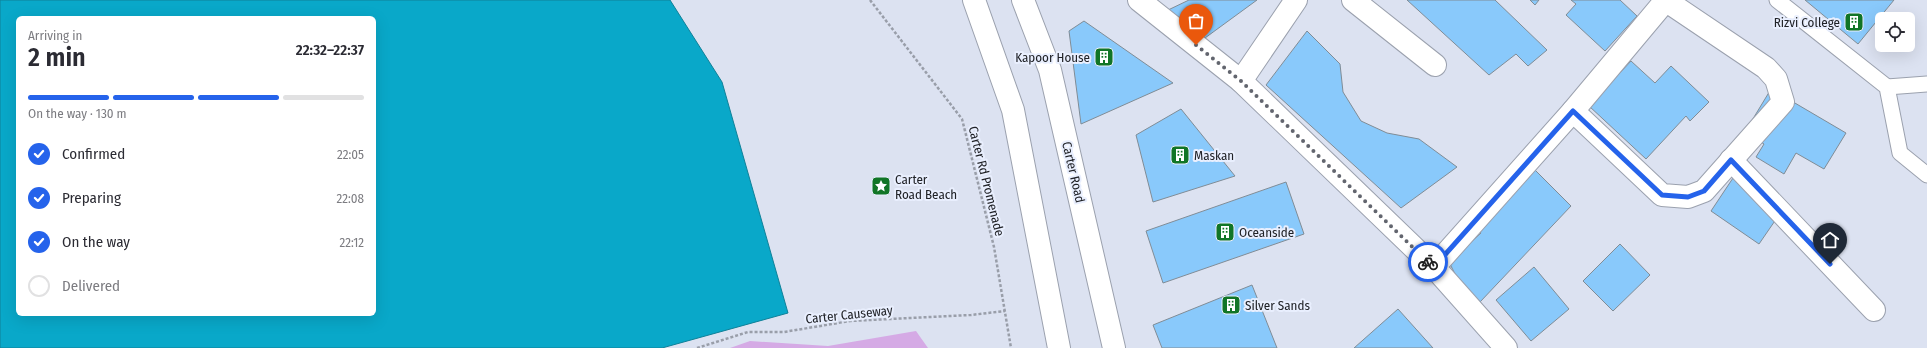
<!DOCTYPE html>
<meta charset="utf-8">
<style>
:root{--surface:#fff;--page:#f2f2f3;--text:#2b2b33;--muted:#7c7c81;--line:#e1e1e2;--accent:#2563eb}
body{margin:0;font-family:"Fira Sans Condensed",sans-serif;background:var(--page);color:var(--text);height:100vh;display:flex;flex-direction:column;font-size:15px;white-space:nowrap}
*{box-sizing:border-box;margin:0}
p{font-size:13px;color:var(--muted)}
.icon{flex:none;width:22px;height:22px;fill:none;stroke:currentColor;stroke-width:2;stroke-linecap:round;stroke-linejoin:round}
.map{position:relative;flex:1;overflow:hidden}
.drawer{position:absolute;left:16px;top:16px;width:360px;height:300px;display:flex;flex-direction:column;background:var(--surface);border-radius:6px;box-shadow:0 4px 16px #0002}
.drawer>*{flex:none}
.tools{position:absolute;left:1875px;top:12px;display:grid;gap:8px}
.tools a{display:grid;place-items:center;width:40px;height:40px;border-radius:6px;background:var(--surface);box-shadow:0 4px 16px #0002;font-size:20px}
.pin{position:absolute;display:grid;place-items:center;width:34px;height:34px;color:#fff;margin:-41px -17px;border-radius:50% 50% 50% 0;rotate:-45deg;box-shadow:0 0 4px #0007}
.pin .icon{rotate:45deg}
.courier{position:absolute;display:grid;place-items:center;width:40px;height:40px;margin:-20px;border:3px solid #2563eb;border-radius:50%;background:#fff;color:#222;box-shadow:0 1px 5px #0007}
.head em{font-style:normal;font-weight:600}
.head div{display:flex;flex-direction:column-reverse}
.head{display:flex;align-items:center;justify-content:space-between;height:68px;padding:0 12px}
h1{font-size:26px;font-weight:600;line-height:30px}
.bar{display:grid;grid-template-columns:repeat(4,1fr);gap:6px 4px;align-content:center;height:48px;padding:0 12px}
.bar i{height:5px;border-radius:3px;background:var(--line)}
.bar .active{background:var(--accent)}
.bar p{grid-column:span 4}
ol{padding:0 12px;list-style:none}
li{display:flex;align-items:center;gap:12px;height:44px}
li p{margin-inline-start:auto}
li .icon{padding:4px;border-radius:50%;background:var(--accent);color:#fff;stroke-width:4}
li:last-child{color:var(--muted)}
li i{width:22px;height:22px;border:2px solid var(--line);border-radius:50%}
.map>svg:first-child{display:block}
.green{fill:#d5aae5}
.water{fill:#09a8c9;stroke:#108098;fill-rule:evenodd}
.building{fill:#89c9fb;stroke:#808c96}
.lines{fill:none;stroke-linecap:round;stroke-linejoin:round}
.lane-casing{stroke:#9ba1ae;stroke-width:17}
.street-casing{stroke:#9ba1ae;stroke-width:24}
.secondary-casing{stroke:#9ba1ae;stroke-width:24}
.path{stroke:#999ea9;stroke-width:2.5;stroke-dasharray:3 2;stroke-linecap:butt}
.lane{stroke:#fff;stroke-width:15}
.street{stroke:#fff;stroke-width:22}
.secondary{stroke:#fff;stroke-width:22}
.done{stroke:#62656e;stroke-width:4;stroke-dasharray:0 7.2}
.route{stroke:#2563eb;stroke-width:5}
.labels{text-anchor:middle;stroke-width:4;stroke-linejoin:round;paint-order:stroke}
.poi-label{font-size:13px;fill:#202227;stroke:#e9effe;text-anchor:start}
.street-label{font-size:13px;fill:#202227;stroke:#e9effe}
</style>
<div class="map">
<svg width="1927" height="348" viewBox="0 0 1927 348">
<rect width="100%" height="100%" fill="#dce2f1"/>
<path class="green" d="M916,331L928,348H730L750,341L828,346Z"/>
<path class="water" d="M0,0H670L722,82L788,313L662,348H0ZM18,18H374V314H18Z"/>
<g class="building">
<path d="M1189,0H1257L1205,38L1166,11Z"/>
<path d="M1407,0H1495L1547,50L1528,66L1516,54L1489,75Z"/>
<path d="M1530,0H1539L1535,5Z"/>
<path d="M1571,0H1620L1637,16L1605,51L1566,15L1576,4Z"/>
<path d="M1805,0H1894L1858,44Z"/>
<path d="M1084,21L1173,83L1081,124L1069,31Z"/>
<path d="M1307,31L1340,64L1343,92L1361,121L1387,133L1419,139L1457,167L1401,208L1266,85Z"/>
<path d="M1631,61L1655,83L1671,66L1709,102L1690,121L1686,116L1646,159L1589,106Z"/>
<path d="M1771,89L1846,133L1824,169L1796,153L1784,174L1756,157L1764,144L1745,132Z"/>
<path d="M1181,109L1235,176L1153,202L1136,135Z"/>
<path d="M1534,169L1571,206L1480,302L1460,284L1449,262L1481,233L1476,227Z"/>
<path d="M1737,172L1781,212L1759,244L1711,211Z"/>
<path d="M1286,182L1304,234L1163,283L1146,231Z"/>
<path d="M1620,244L1650,275L1613,311L1583,281Z"/>
<path d="M1534,267L1569,309L1531,341L1496,300Z"/>
<path d="M1252,285L1277,348H1162L1153,325Z"/>
<path d="M1398,309L1433,348H1354Z"/>
</g>
<g class="lines">
<defs>
<g id="lane">
<path d="M1777,0L1887,87L1900,153L1927,175"/>
<path d="M1887,87L1927,84"/>
</g>
<g id="street">
<path d="M1139,0L1241,81L1434,267L1506,348"/>
<path d="M1353,0L1435,65"/>
<path d="M1241,81L1296,0"/>
<path d="M1573,111L1662,195L1688,197L1704,191L1783,102L1776,79L1766,68L1665,0"/>
<path d="M1731,160L1874,310"/>
<path d="M1434,267L1573,111L1666,0"/>
</g>
<g id="secondary">
<path d="M974,0L1013,110L1059,348"/>
<path d="M1023,0L1050,70L1114,348"/>
</g>
</defs>
<use href="#lane" class="lane-casing"/>
<use href="#street" class="street-casing"/>
<use href="#secondary" class="secondary-casing"/>
<g class="path">
<path d="M870,0L962,119L994,247L1011,348"/>
<path d="M697,348L748,332H784L850,321L971,315L1005,311"/>
</g>
<use href="#lane" class="lane"/>
<use href="#street" class="street"/>
<use href="#secondary" class="secondary"/>
</g>
<g class="lines">
<path class="done" d="M1196,45L1241,81L1428,262"/>
<path class="route" d="M1428,262L1434,267L1573,111L1662,195L1688,197L1704,191L1731,160L1830,264"/>
</g>
<defs>
<symbol id="building-square" viewBox="-11 -11 22 22"><rect x="-9" y="-9" width="18" height="18" rx="4" fill="#117526" stroke="#e9effe"/><path d="M-4-6H4V6H1V3H-1V6H-4ZM-2.5-4.3h1.7v1.8h-1.7ZM.8-4.3h1.7v1.8H.8ZM-2.5-1h1.7V.8h-1.7ZM.8-1h1.7V.8H.8Z" fill="#fff"/></symbol>
<symbol id="sight-square" viewBox="-11 -11 22 22"><rect x="-9" y="-9" width="18" height="18" rx="4" fill="#117526" stroke="#e9effe"/><path d="M0-6L1.8-2.2L6-1.7L2.9 1.2L3.7 5.4L0 3.3L-3.7 5.4L-2.9 1.2L-6-1.7L-1.8-2.2Z" fill="#fff"/></symbol>
</defs>
<g fill-rule="evenodd">
<use href="#building-square" x="1843" y="11" width="22" height="22"/>
<use href="#building-square" x="1093" y="46" width="22" height="22"/>
<use href="#building-square" x="1169" y="144" width="22" height="22"/>
<use href="#sight-square" x="870" y="175" width="22" height="22"/>
<use href="#building-square" x="1214" y="221" width="22" height="22"/>
<use href="#building-square" x="1220" y="294" width="22" height="22"/>
</g>
<g class="labels">
<g class="poi-label">
<text x="1840" y="27" text-anchor="end">Rizvi College</text>
<text x="1090" y="62" text-anchor="end">Kapoor House</text>
<text x="1194" y="160">Maskan</text>
<text x="895" y="184">Carter<tspan x="895" dy="15">Road Beach</tspan></text>
<text x="1239" y="237">Oceanside</text>
<text x="1245" y="310">Silver Sands</text>
</g>
<g class="street-label">
<text transform="translate(1074 172) rotate(77)" y="5">Carter Road</text>
<text transform="translate(987 181) rotate(76)" y="5">Carter Rd Promenade</text>
<text transform="translate(849 314) rotate(-6)" y="5">Carter Causeway</text>
</g>
</g>
</svg>
<div class="tools">
<a><svg class="icon" aria-label="locate" viewBox="0 0 24 24"><circle cx="12" cy="12" r="6"/><path d="M12 2v4M12 18v4M2 12h4M18 12h4"/></svg></a>
</div>
<div class="pin" style="left:1196px;top:45px;background:#ea580c"><svg class="icon" aria-label="bag" viewBox="0 0 24 24"><path d="M5 8h14l-1 12H6zM9 8a3 3 0 0 1 6 0"/></svg></div>
<div class="pin" style="left:1830px;top:264px;background:#1f2937"><svg class="icon" aria-label="home" viewBox="0 0 24 24"><path d="M3 11l9-7 9 7M6 9v11h12V9"/></svg></div>
<div class="courier" style="left:1428px;top:262px"><svg class="icon" aria-label="bike" viewBox="0 0 24 24"><circle cx="6" cy="16" r="4"/><circle cx="18" cy="16" r="4"/><path d="M6 16l4-8h5l3 8M10 8l3 8H6M13 5h3"/></svg></div>
<section class="drawer">
<div class="head"><div><h1>2 min</h1><p>Arriving in</p></div><em>22:32–22:37</em></div>
<div class="bar"><i class="active"></i><i class="active"></i><i class="active"></i><i></i><p>On the way · 130 m</p></div>
<ol>
<li><svg class="icon" aria-label="check" viewBox="0 0 24 24"><path d="M5 12l5 5 9-10"/></svg>Confirmed<p>22:05</p></li>
<li><svg class="icon" aria-label="check" viewBox="0 0 24 24"><path d="M5 12l5 5 9-10"/></svg>Preparing<p>22:08</p></li>
<li><svg class="icon" aria-label="check" viewBox="0 0 24 24"><path d="M5 12l5 5 9-10"/></svg>On the way<p>22:12</p></li>
<li><i></i>Delivered</li>
</ol>
</section>
</div>
